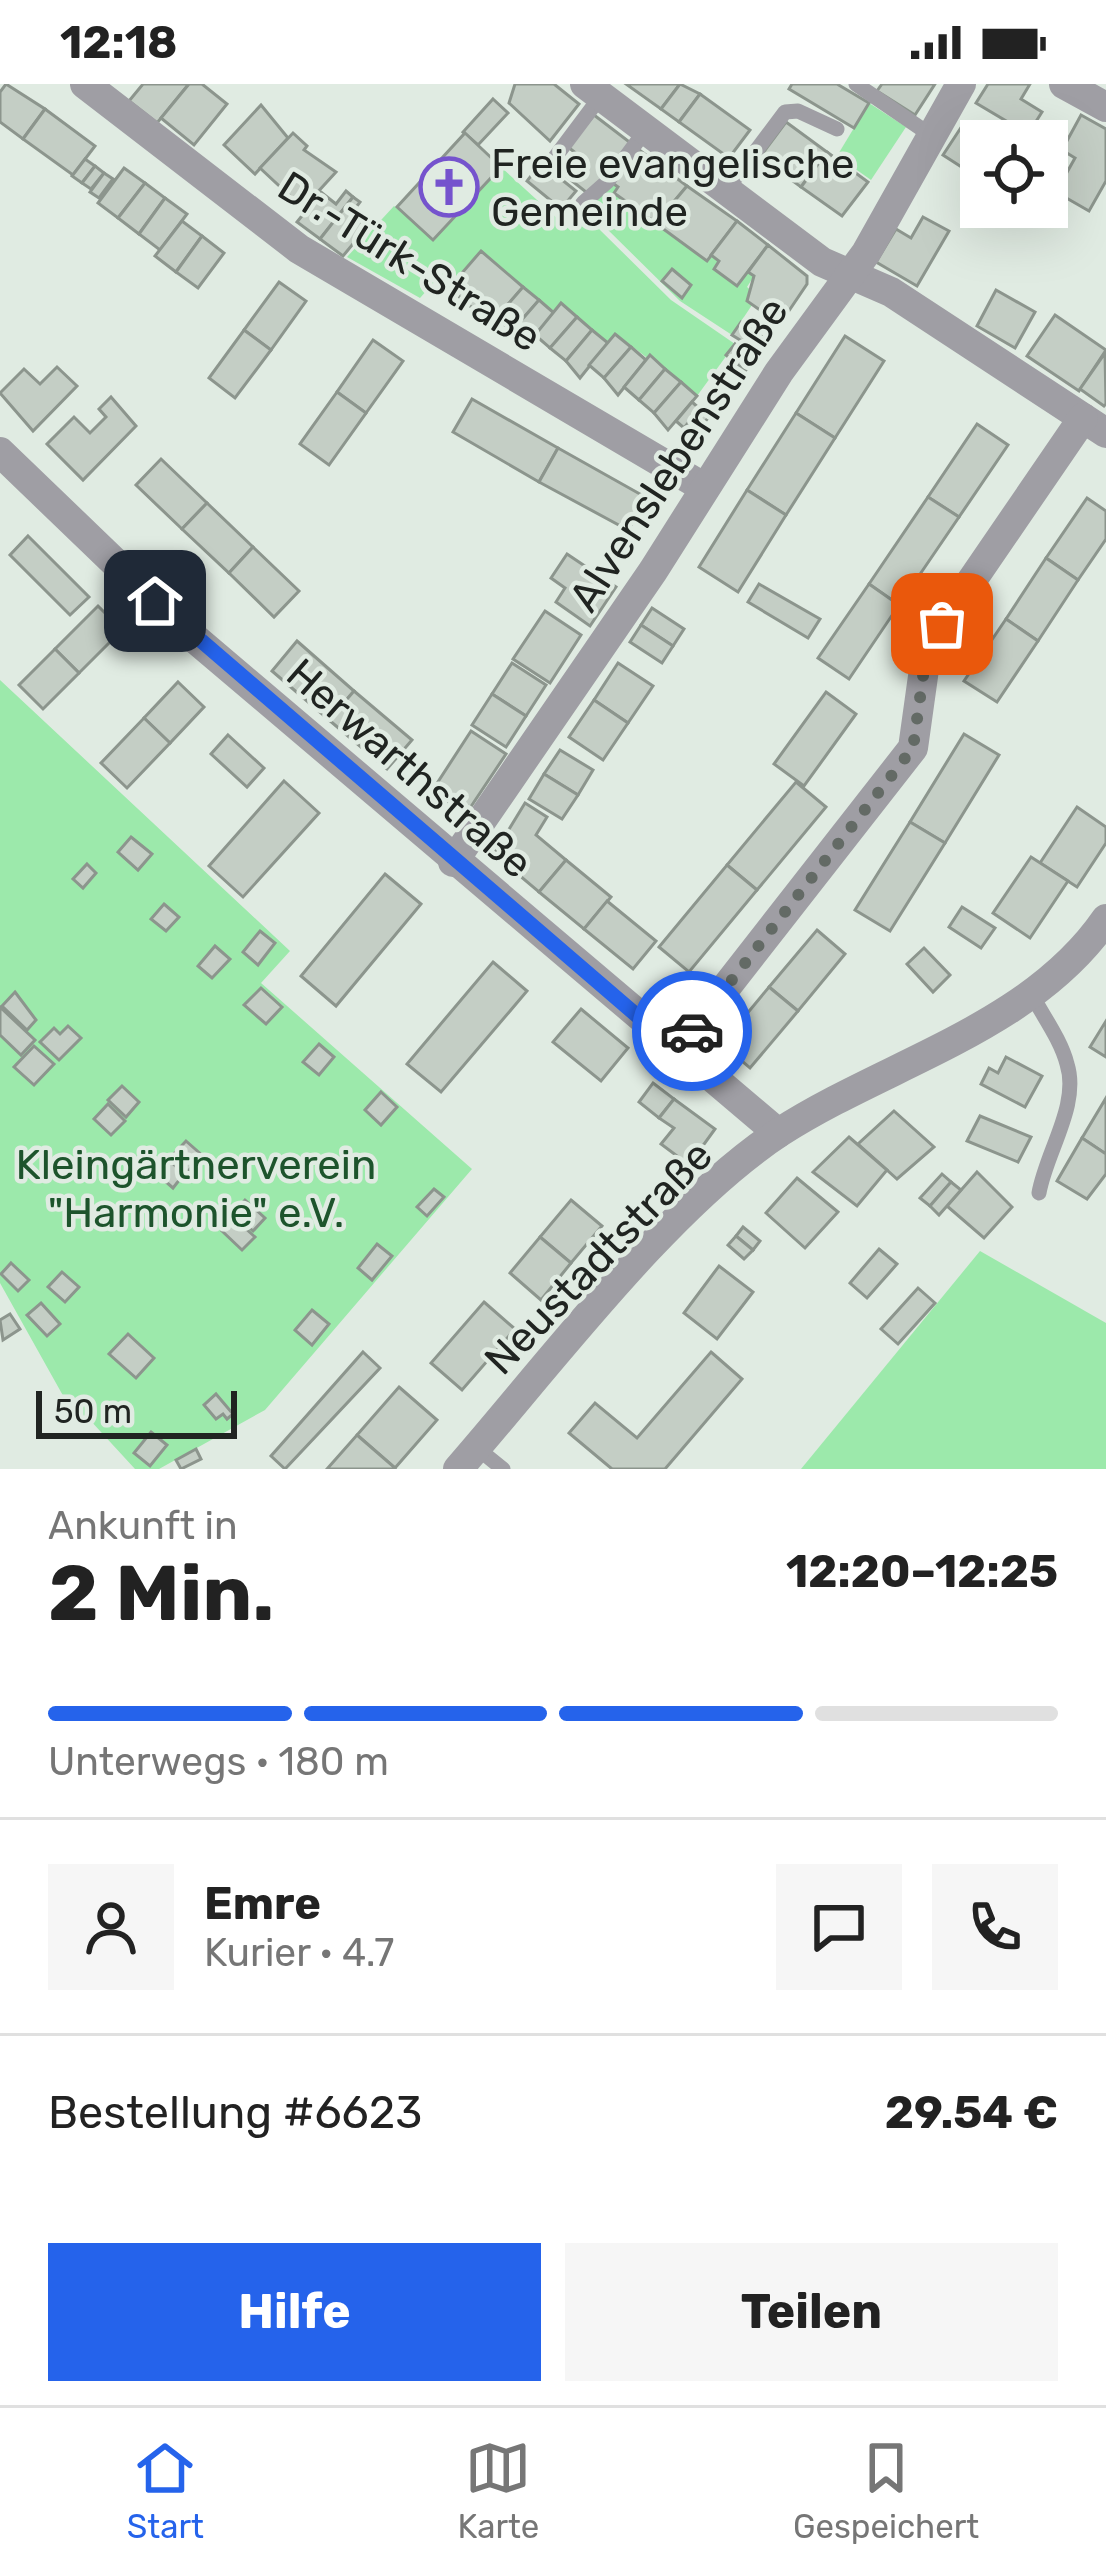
<!DOCTYPE html>
<html lang="de">
<meta charset="utf-8">
<style>
:root{--surface:#fff;--page:#f6f6f6;--text:#222;--muted:#767676;--line:#e0e0e0;--accent:#2563eb}
body{margin:0;font-family:Rubik,sans-serif;background:var(--page);color:var(--text);height:100vh;display:flex;flex-direction:column;font-size:45px;white-space:nowrap}
*{box-sizing:border-box;margin:0}
p{font-size:39px;color:var(--muted)}
.icon{flex:none;width:66px;height:66px;fill:none;stroke:currentColor;stroke-width:2;stroke-linecap:round;stroke-linejoin:round}
.map{position:relative;height:1385px;overflow:hidden}
.side{display:flex;flex-direction:column;background:var(--surface);flex:1}
.side>*{flex:none}
.buttons{position:absolute;left:960px;top:36px;display:grid;gap:24px}
.buttons a{display:grid;place-items:center;width:108px;height:108px;border-radius:0px;background:var(--surface);box-shadow:0 12px 48px #0002;font-size:60px}
.scale{position:absolute;left:36px;bottom:30px;width:201px;box-sizing:border-box;padding-left:12px;border:6px solid #202421;border-top:0;font-size:33px;line-height:42px;white-space:nowrap;color:#202421;-webkit-text-stroke:9px #e0ebe2;paint-order:stroke}
.pin{position:absolute;display:grid;place-items:center;width:102px;height:102px;color:#fff;margin:-51px;border-radius:24px;box-shadow:0 6px 18px #0006}
.courier{position:absolute;display:grid;place-items:center;width:120px;height:120px;margin:-60px;border:9px solid #2563eb;border-radius:50%;background:#fff;color:#222;box-shadow:0 3px 15px #0007}
.overview em{font-style:normal;font-weight:700}
.overview div{display:flex;flex-direction:column-reverse}
.overview{display:flex;align-items:center;justify-content:space-between;height:204px;padding:0 48px}
h1{font-size:78px;font-weight:700;line-height:90px}
.bar{display:grid;grid-template-columns:repeat(4,1fr);gap:18px 12px;align-content:center;height:144px;padding:0 48px}
.bar i{height:15px;border-radius:9px;background:var(--line)}
.bar .selected{background:var(--accent)}
.bar p{grid-column:span 4}
.line{display:flex;align-items:center;gap:30px;padding:0 48px;border-top:3px solid var(--line)}
.line div{flex:1}
.round{display:grid;place-items:center;flex:none;width:126px;height:126px;border-radius:0px;background:var(--page)}
.primary-button{display:flex;gap:24px;margin-top:auto;padding:24px 48px}
.primary-button a{flex:1;height:138px;border-radius:0px;background:var(--accent);color:#fff;font-size:48px;font-weight:700;line-height:138px;text-align:center}
.primary-button a+a{background:var(--page);color:var(--text)}
.status{display:flex;justify-content:space-between;align-items:center;height:84px;padding:0 60px;background:var(--surface);direction:ltr}
.status svg{height:33px;fill:currentColor}
.menu{display:flex;justify-content:space-around;align-items:center;height:168px;border-top:3px solid var(--line);background:var(--surface);font-size:33px;color:var(--muted)}
.menu a{display:grid;justify-items:center;gap:6px}
.menu .selected{color:var(--accent)}
.map>svg:first-child{display:block}
.green{fill:#9ce9ab}
.building{fill:#c4cec5;stroke:#8c958d;stroke-width:3}
.lines{fill:none;stroke-linecap:round;stroke-linejoin:round}
.lane{stroke:#9f9ea4;stroke-width:15}
.street{stroke:#9f9ea4;stroke-width:30}
.done{stroke:#636a65;stroke-width:12;stroke-dasharray:0 21.6}
.route{stroke:#2563eb;stroke-width:15}
.labels{text-anchor:middle;stroke-width:9;stroke-linejoin:round;paint-order:stroke}
.poi-label{font-size:42px;fill:#202421;stroke:#e0ebe2;text-anchor:start}
.street-label{font-size:42px;fill:#202421;stroke:#e0ebe2}
.park-label{font-size:42px;fill:#1d542c;stroke:#e0ebe2}
</style>
<div class="status"><b>12:18</b><svg viewBox="0 0 49 12"><path d="M0 12V9h3v3zM5 12V6h3v6zM10 12V3h3v9zM15 12V0h3v12zM26 1h20v11H26zM47 4h2v5h-2z"/></svg></div>
<div class="map">
<svg width="1106" height="1385" viewBox="0 0 1106 1385">
<rect width="100%" height="100%" fill="#e0ebe2"/>
<g class="green">
<path d="M869,19L906,43L871,96L837,72Z"/>
<path d="M501,83L571,147L611,98L618,103L615,109L651,136L657,130L667,138L663,144L706,177L711,171L719,177L714,185L736,202L748,188L754,192L747,203L753,208L747,217L752,221L732,251L680,217L603,141L599,145L671,216L735,260L697,312L616,250L607,259L562,220L553,229L482,167L449,204L437,195L420,214L347,173L394,122L433,155Z"/>
<path d="M0,596L290,867L261,899L472,1085L265,1326L159,1385H135L89,1335L80,1342L0,1199Z"/>
<path d="M980,1167L1106,1239V1385H801Z"/>
</g>
<g class="building">
<path d="M6,0L45,25L23,55L0,38V8Z"/>
<path d="M143,0H187L188,1L157,39L129,17Z"/>
<path d="M202,0L227,20L194,61L161,34L189,0Z"/>
<path d="M515,0H554L579,20L550,57L509,19Z"/>
<path d="M626,0H680L661,25Z"/>
<path d="M680,0L700,10L679,38L661,25Z"/>
<path d="M792,0H837L869,19L854,44L789,5Z"/>
<path d="M882,0H935L915,31L877,7Z"/>
<path d="M988,0H1030L1021,15L1042,28L1028,50L976,19Z"/>
<path d="M700,10L750,46L729,74L679,38Z"/>
<path d="M493,15L508,29L478,61L463,48Z"/>
<path d="M261,21L288,54L255,90L224,61Z"/>
<path d="M45,25L95,62L73,91L23,55Z"/>
<path d="M594,31L632,60L591,112L567,93L582,74L568,63Z"/>
<path d="M1081,31L1106,45V97L1089,127L1056,108L1075,74L1062,66Z"/>
<path d="M786,38L827,68L801,103L760,73Z"/>
<path d="M964,39L992,57H981L977,93L943,71Z"/>
<path d="M293,49L307,62L304,66L336,88L303,124L260,84Z"/>
<path d="M465,49L501,83L433,156L397,123Z"/>
<path d="M638,65L687,102L661,133L652,136L614,109L618,103L611,98Z"/>
<path d="M827,68L868,98L842,132L801,103Z"/>
<path d="M85,75L95,82L82,99L72,92Z"/>
<path d="M541,79L576,107L561,125L527,97Z"/>
<path d="M95,82L104,89L91,105L82,99Z"/>
<path d="M124,84L145,99L118,134L98,119Z"/>
<path d="M104,89L113,95L99,114L90,108Z"/>
<path d="M145,99L165,114L139,150L118,134Z"/>
<path d="M687,102L737,137L707,177L662,144L667,138L661,133Z"/>
<path d="M346,107L353,113L320,155L297,138L321,108L336,120Z"/>
<path d="M353,113L360,118L351,130L367,143L343,172L320,155Z"/>
<path d="M165,114L187,130L160,166L139,150Z"/>
<path d="M923,133L949,147L917,202L876,178L896,145L911,154Z"/>
<path d="M182,137L202,152L176,188L155,172Z"/>
<path d="M737,137L768,161L737,202L714,185L719,177L711,171Z"/>
<path d="M202,152L224,169L198,204L176,188Z"/>
<path d="M768,161L807,192V200L780,240L747,217L754,192L748,188Z"/>
<path d="M481,167L523,203L491,240L449,204Z"/>
<path d="M672,185L691,201L682,214L662,197Z"/>
<path d="M279,198L306,217L271,266L244,246Z"/>
<path d="M523,203L539,216L512,247L496,234Z"/>
<path d="M996,206L1035,228L1015,264L977,242Z"/>
<path d="M539,216L554,229L526,264L512,247Z"/>
<path d="M561,219L577,233L550,264L535,251Z"/>
<path d="M1055,231L1106,266L1079,307L1027,272Z"/>
<path d="M577,233L592,246L566,277L550,264Z"/>
<path d="M741,238L761,252L753,264L732,251Z"/>
<path d="M244,246L271,266L235,314L209,294Z"/>
<path d="M592,246L608,259L580,294L566,277Z"/>
<path d="M615,250L631,263L604,294L589,281Z"/>
<path d="M845,252L884,277L835,354L796,329Z"/>
<path d="M373,256L403,277L366,329L337,308Z"/>
<path d="M735,260L754,276L745,287L726,271Z"/>
<path d="M631,263L646,276L618,311L604,294Z"/>
<path d="M1105,269L1106,320L1104,322L1080,305Z"/>
<path d="M650,271L665,285L639,316L624,303Z"/>
<path d="M57,283L77,302L33,347L0,309L24,285L40,300Z"/>
<path d="M665,285L681,298L654,329L639,316Z"/>
<path d="M681,298L697,312L668,346L654,329Z"/>
<path d="M337,308L366,329L329,381L300,360Z"/>
<path d="M111,313L136,342L83,396L47,360L74,333L90,349L106,333L99,325Z"/>
<path d="M472,315L558,364L539,398L453,348Z"/>
<path d="M692,318L700,325L684,344L676,337Z"/>
<path d="M700,325L709,333L693,352L684,344Z"/>
<path d="M796,329L835,354L786,431L747,406Z"/>
<path d="M977,340L1008,361L959,433L928,413Z"/>
<path d="M558,364L647,414L628,446L539,398Z"/>
<path d="M161,375L207,419L182,445L136,401Z"/>
<path d="M747,406L786,431L738,508L699,483Z"/>
<path d="M928,413L959,433L899,521L869,500Z"/>
<path d="M1087,414L1106,427V455L1078,496L1046,474Z"/>
<path d="M207,419L253,463L229,489L182,445Z"/>
<path d="M28,452L89,513L70,531L10,471Z"/>
<path d="M253,463L299,507L274,533L229,489Z"/>
<path d="M567,470L616,503L590,542L556,518L565,504L551,494Z"/>
<path d="M1046,474L1078,496L1038,557L1006,535Z"/>
<path d="M759,500L820,535L808,554L748,518Z"/>
<path d="M869,500L899,521L849,595L818,574Z"/>
<path d="M98,522L122,546L79,589L55,565Z"/>
<path d="M652,524L684,545L673,562L641,541Z"/>
<path d="M545,527L581,551L550,599L513,575Z"/>
<path d="M1006,535L1038,557L997,618L964,597Z"/>
<path d="M641,541L673,562L662,579L630,558Z"/>
<path d="M297,557L354,607L329,636L272,587Z"/>
<path d="M55,565L79,589L43,625L19,601Z"/>
<path d="M512,579L546,601L526,632L492,610Z"/>
<path d="M618,579L653,602L628,639L594,616Z"/>
<path d="M178,598L204,623L170,659L144,634Z"/>
<path d="M354,607L412,656L387,685L329,636Z"/>
<path d="M826,608L856,630L804,702L774,680Z"/>
<path d="M492,610L526,632L506,663L472,641Z"/>
<path d="M594,616L628,639L603,676L569,653Z"/>
<path d="M144,634L170,659L127,704L101,679Z"/>
<path d="M471,647L506,670L466,730L432,707Z"/>
<path d="M964,650L999,671L945,759L910,738Z"/>
<path d="M228,651L264,684L247,703L211,670Z"/>
<path d="M560,666L593,686L578,711L544,690Z"/>
<path d="M544,690L578,711L562,735L529,715Z"/>
<path d="M284,697L319,729L243,813L209,782Z"/>
<path d="M796,698L826,723L757,806L727,781Z"/>
<path d="M525,719L547,733L536,751L566,776L539,808L494,770Z"/>
<path d="M1077,723L1106,743V759L1077,803L1040,779Z"/>
<path d="M910,738L945,759L890,847L855,826Z"/>
<path d="M131,753L152,770L138,786L118,768Z"/>
<path d="M1031,773L1068,797L1030,854L993,829Z"/>
<path d="M566,776L611,813L584,845L539,808Z"/>
<path d="M87,780L96,789L83,804L73,795Z"/>
<path d="M727,781L757,806L689,888L659,863Z"/>
<path d="M385,790L421,820L336,922L301,892Z"/>
<path d="M607,817L656,857L633,885L584,845Z"/>
<path d="M164,820L179,833L166,847L151,835Z"/>
<path d="M962,823L995,844L981,864L949,843Z"/>
<path d="M817,846L845,870L798,927L769,903Z"/>
<path d="M260,847L275,859L258,881L243,868Z"/>
<path d="M215,862L230,875L212,894L198,882Z"/>
<path d="M924,864L950,891L933,908L907,880Z"/>
<path d="M493,878L527,907L441,1008L407,980Z"/>
<path d="M769,903L798,927L750,984L722,960Z"/>
<path d="M261,904L282,923L266,940L244,921Z"/>
<path d="M15,908L36,936L27,946L2,922Z"/>
<path d="M0,923L35,956L21,971L0,951Z"/>
<path d="M581,925L628,964L601,997L553,958Z"/>
<path d="M1106,937V973L1090,963Z"/>
<path d="M68,942L81,954L59,976L40,958L54,944L60,950Z"/>
<path d="M319,960L334,973L319,991L303,978Z"/>
<path d="M34,962L54,980L34,1001L14,983Z"/>
<path d="M1006,973L1042,992L1025,1023L981,1000L989,984L998,989Z"/>
<path d="M653,999L674,1015L659,1034L639,1018Z"/>
<path d="M122,1002L139,1018L126,1033L108,1016Z"/>
<path d="M381,1008L397,1023L381,1041L365,1026Z"/>
<path d="M1106,1014V1070L1082,1054Z"/>
<path d="M674,1015L715,1045L689,1081L661,1060L674,1044L659,1034Z"/>
<path d="M108,1020L125,1037L111,1051L94,1035Z"/>
<path d="M894,1027L934,1063L897,1095L858,1060Z"/>
<path d="M980,1032L1031,1053L1018,1078L967,1057Z"/>
<path d="M849,1053L887,1086L857,1122L813,1088Z"/>
<path d="M1082,1054L1106,1070V1090L1087,1115L1057,1097Z"/>
<path d="M186,1057L203,1072L187,1088L171,1073Z"/>
<path d="M169,1076L184,1090L173,1104L157,1090Z"/>
<path d="M977,1088L1012,1123L984,1154L947,1122Z"/>
<path d="M942,1090L951,1098L930,1122L920,1114Z"/>
<path d="M797,1094L838,1128L805,1164L766,1129Z"/>
<path d="M951,1098L961,1106L939,1131L930,1122Z"/>
<path d="M434,1105L444,1113L427,1132L417,1123Z"/>
<path d="M245,1116L265,1134L253,1147L233,1129Z"/>
<path d="M571,1116L602,1142L571,1179L540,1153Z"/>
<path d="M234,1134L255,1153L242,1166L222,1147Z"/>
<path d="M743,1143L760,1157L753,1166L736,1152Z"/>
<path d="M736,1152L753,1166L744,1175L728,1161Z"/>
<path d="M540,1153L571,1179L541,1216L510,1189Z"/>
<path d="M377,1160L392,1172L372,1196L358,1184Z"/>
<path d="M879,1165L897,1180L867,1214L850,1199Z"/>
<path d="M11,1179L29,1196L18,1207L1,1190Z"/>
<path d="M719,1182L753,1208L717,1255L684,1229Z"/>
<path d="M62,1188L79,1203L65,1218L48,1203Z"/>
<path d="M918,1204L935,1219L898,1260L881,1245Z"/>
<path d="M484,1218L515,1245L462,1306L431,1279Z"/>
<path d="M41,1219L60,1240L47,1252L27,1231Z"/>
<path d="M312,1226L329,1240L312,1261L295,1246Z"/>
<path d="M10,1230L20,1245L3,1256L0,1236Z"/>
<path d="M128,1250L154,1274L136,1294L109,1270Z"/>
<path d="M363,1268L380,1284L285,1385L271,1372Z"/>
<path d="M711,1268L742,1295L665,1385H612L569,1349L595,1319L637,1354Z"/>
<path d="M399,1303L437,1336L395,1384L357,1351Z"/>
<path d="M216,1310L233,1330L227,1335L223,1330L216,1335L204,1321Z"/>
<path d="M151,1348L167,1361L150,1382L134,1369Z"/>
<path d="M357,1351L395,1384L394,1385H327Z"/>
<path d="M196,1365L201,1375L181,1385L176,1376Z"/>
</g>
<g class="lines">
<g class="lane">
<path d="M856,0L932,52"/>
<path d="M553,76L601,12"/>
<path d="M725,108L785,28L798,27L837,45"/>
<path d="M583,119L608,97L645,47"/>
<path d="M1032,911C1043,932 1061,956 1067,980C1080,1021 1046,1068 1039,1109"/>
<path d="M477,1364L503,1385"/>
</g>
<g class="street">
<path d="M85,0L299,165L705,404"/>
<path d="M585,0L822,178L891,208L1106,349"/>
<path d="M1064,0L1106,23"/>
<path d="M0,368L186,547L778,1049"/>
<path d="M453,778L653,487L779,288L866,169L961,0"/>
<path d="M677,966L913,664L925,578L942,540L1083,334"/>
<path d="M458,1385C548,1282 668,1121 780,1048C887,979 1031,944 1106,835"/>
</g>
</g>
<g class="lines">
<path class="done" d="M692,947L913,664L925,578L942,540"/>
<path class="route" d="M155,517L677,966L692,947"/>
</g>
<defs>
<symbol id="church-ring" viewBox="-11 -11 22 22"><circle r="9.5" fill="#e0ebe2" stroke="#7553cd" stroke-width="1.5"/><path d="M-1.2-6h2.4v3.5h3.3v2.4h-3.3V6h-2.4V-.1h-3.3v-2.4h3.3Z" fill="#7553cd"/></symbol>
</defs>
<g fill-rule="evenodd">
<use href="#church-ring" x="416" y="70" width="66" height="66"/>
</g>
<g class="labels">
<g class="poi-label">
<text x="491" y="94">Freie evangelische<tspan x="491" dy="48">Gemeinde</tspan></text>
</g>
<g class="street-label">
<text transform="translate(410 177) rotate(32)" y="15">Dr.-Türk-Straße</text>
<text transform="translate(678 370) rotate(-57)" y="15">Alvenslebenstraße</text>
<text transform="translate(410 684) rotate(41)" y="15">Herwarthstraße</text>
<text transform="translate(598 1173) rotate(-46)" y="15">Neustadtstraße</text>
</g>
<g class="park-label">
<text x="196" y="1095">Kleingärtnerverein<tspan x="196" dy="48">"Harmonie" e.V.</tspan></text>
</g>
</g>
</svg>
<div class="buttons">
<a><svg class="icon" aria-label="locate" viewBox="0 0 24 24"><circle cx="12" cy="12" r="6"/><path d="M12 2v4M12 18v4M2 12h4M18 12h4"/></svg></a>
</div>
<div class="scale">50 m</div>
<div class="pin" style="left:942px;top:540px;background:#ea580c"><svg class="icon" aria-label="bag" viewBox="0 0 24 24"><path d="M5 8h14l-1 12H6zM9 8a3 3 0 0 1 6 0"/></svg></div>
<div class="pin" style="left:155px;top:517px;background:#1f2937"><svg class="icon" aria-label="home" viewBox="0 0 24 24"><path d="M3 11l9-7 9 7M6 9v11h12V9"/></svg></div>
<div class="courier" style="left:692px;top:947px"><svg class="icon" aria-label="car" viewBox="0 0 24 24"><path d="M5 17H2v-5l4-1 3-4h7l3 4 3 1v5h-3M9 17h6M6 11h13"/><circle cx="7" cy="17" r="2"/><circle cx="17" cy="17" r="2"/></svg></div>
</div>
<section class="side">
<div class="overview"><div><h1>2 Min.</h1><p>Ankunft in</p></div><em>12:20–12:25</em></div>
<div class="bar"><i class="selected"></i><i class="selected"></i><i class="selected"></i><i></i><p>Unterwegs · 180 m</p></div>
<div class="line" style="height:216px"><a class="round"><svg class="icon" aria-label="person" viewBox="0 0 24 24"><circle cx="12" cy="8" r="4"/><path d="M4 21q1-7 8-7t8 7"/></svg></a><div><b>Emre</b><p>Kurier · 4.7</p></div><a class="round"><svg class="icon" aria-label="chat" viewBox="0 0 24 24"><path d="M4 5h16v11H9l-5 4z"/></svg></a><a class="round"><svg class="icon" aria-label="phone" viewBox="0 0 24 24"><path d="M5 4h4l2 5-3 2q2 4 5 5l2-3 5 2v4C11 20 4 13 5 4z"/></svg></a></div>
<div class="line" style="height:156px"><div>Bestellung #6623</div><b>29.54 €</b></div>
<div class="primary-button"><a>Hilfe</a><a>Teilen</a></div>
</section>
<nav class="menu">
<a class="selected"><svg class="icon" aria-label="home" viewBox="0 0 24 24"><path d="M3 11l9-7 9 7M6 9v11h12V9"/></svg>Start</a>
<a><svg class="icon" aria-label="map" viewBox="0 0 24 24"><path d="M3 6l6-2 6 2 6-2v14l-6 2-6-2-6 2zM9 4v14M15 6v14"/></svg>Karte</a>
<a><svg class="icon" aria-label="saved" viewBox="0 0 24 24"><path d="M7 4h10v16l-5-4-5 4z"/></svg>Gespeichert</a>
</nav>
